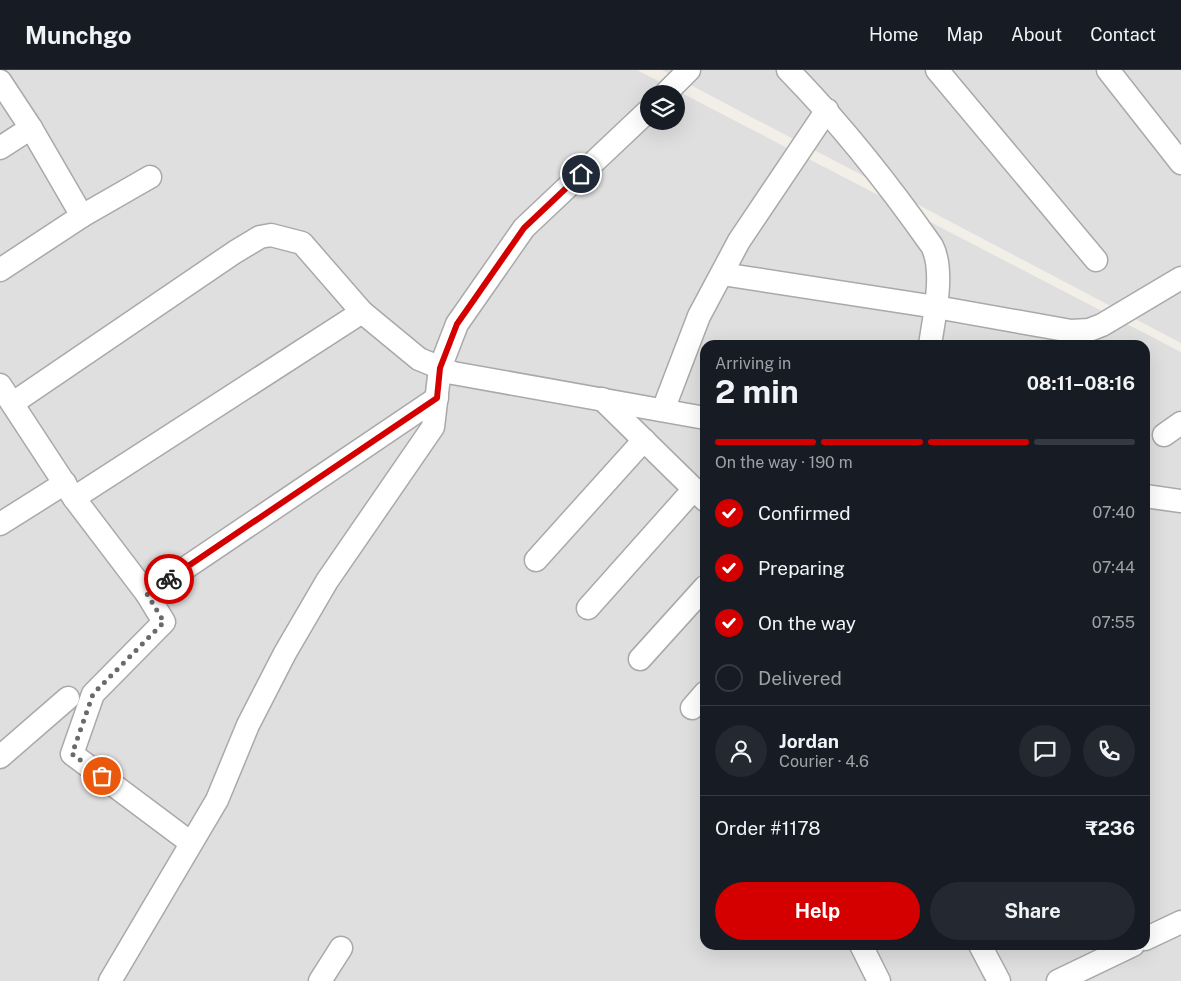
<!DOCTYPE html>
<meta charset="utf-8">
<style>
:root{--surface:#171b24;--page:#242831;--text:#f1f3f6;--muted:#9ea1a6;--line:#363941;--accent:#d40000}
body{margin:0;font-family:"Public Sans",sans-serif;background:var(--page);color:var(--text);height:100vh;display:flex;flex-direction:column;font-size:19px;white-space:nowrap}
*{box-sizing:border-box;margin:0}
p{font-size:16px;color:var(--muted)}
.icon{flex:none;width:28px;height:28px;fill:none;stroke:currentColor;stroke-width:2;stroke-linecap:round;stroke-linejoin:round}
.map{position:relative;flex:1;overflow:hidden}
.details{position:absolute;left:700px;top:270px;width:450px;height:610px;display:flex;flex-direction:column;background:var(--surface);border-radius:15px;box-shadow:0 5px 20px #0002}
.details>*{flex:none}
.tools{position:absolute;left:640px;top:15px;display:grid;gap:10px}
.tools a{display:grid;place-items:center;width:45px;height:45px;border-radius:50%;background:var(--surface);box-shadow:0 5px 20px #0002;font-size:25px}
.pin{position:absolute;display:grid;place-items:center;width:42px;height:42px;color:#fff;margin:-21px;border:2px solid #fff;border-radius:50%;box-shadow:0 1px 5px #0007}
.courier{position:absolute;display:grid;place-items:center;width:50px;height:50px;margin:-25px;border:4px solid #d40000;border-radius:50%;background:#fff;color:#222;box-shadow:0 1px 6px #0007}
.headline em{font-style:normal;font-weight:700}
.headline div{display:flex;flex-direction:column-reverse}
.headline{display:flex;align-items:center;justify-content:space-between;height:85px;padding:0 15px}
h1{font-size:32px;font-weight:700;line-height:38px}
.bar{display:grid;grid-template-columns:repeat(4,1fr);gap:8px 5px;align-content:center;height:60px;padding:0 15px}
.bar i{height:6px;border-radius:4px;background:var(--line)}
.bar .active{background:var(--accent)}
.bar p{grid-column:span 4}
.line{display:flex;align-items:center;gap:12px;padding:0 15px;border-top:1px solid var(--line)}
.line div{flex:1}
.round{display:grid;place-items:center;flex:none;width:52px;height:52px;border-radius:26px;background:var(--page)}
ol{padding:0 15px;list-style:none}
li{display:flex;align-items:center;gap:15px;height:55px}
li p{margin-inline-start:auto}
li .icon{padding:5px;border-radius:50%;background:var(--accent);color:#fff;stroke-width:4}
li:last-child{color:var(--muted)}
li i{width:28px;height:28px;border:2px solid var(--line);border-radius:50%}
.button{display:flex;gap:10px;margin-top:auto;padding:10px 15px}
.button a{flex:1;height:58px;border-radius:30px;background:var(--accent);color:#fff;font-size:20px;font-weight:700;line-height:58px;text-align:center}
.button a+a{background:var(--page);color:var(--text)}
header{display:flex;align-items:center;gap:30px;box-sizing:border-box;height:70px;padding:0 25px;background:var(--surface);border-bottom:1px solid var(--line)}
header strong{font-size:24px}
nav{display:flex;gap:28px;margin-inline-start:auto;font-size:18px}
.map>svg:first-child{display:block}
.residential{fill:#e0dfdf;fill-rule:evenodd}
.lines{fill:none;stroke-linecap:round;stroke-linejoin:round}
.minor-casing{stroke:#a9a9a9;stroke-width:25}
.minor{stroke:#fff;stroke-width:22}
.done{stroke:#6b6a68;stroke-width:5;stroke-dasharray:0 9}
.route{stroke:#d40000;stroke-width:6}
</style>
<header>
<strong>Munchgo</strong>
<nav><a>Home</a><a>Map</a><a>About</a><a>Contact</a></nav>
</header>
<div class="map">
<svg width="1181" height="911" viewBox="0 0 1181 911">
<rect width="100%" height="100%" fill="#f2efe9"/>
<g class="residential">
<path d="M0,0H637L1181,282V911H0ZM649,24H676V51H649ZM705,275H1145V875H705Z"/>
<path d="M662,0H1181V273Z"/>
</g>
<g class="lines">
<defs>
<g id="minor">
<path d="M788,0C843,56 887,112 932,176C945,201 934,247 930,275"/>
<path d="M937,0L1096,190"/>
<path d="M1108,0L1181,93"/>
<path d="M0,11L31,58L82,146"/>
<path d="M665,24L689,0"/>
<path d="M0,78L31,58"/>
<path d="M0,200L82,146L150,107"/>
<path d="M722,204L936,237L1071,261L1089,260L1102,255L1181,208"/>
<path d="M0,315L74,428L147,524L164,552L93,624L72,684L191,773"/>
<path d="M602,329L705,430"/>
<path d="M13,333L235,182L260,167L271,165L302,173L362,242L419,289L453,303L705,348"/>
<path d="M663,340L699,246L739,171L827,40"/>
<path d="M1164,365L1181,353"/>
<path d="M1145,426L1181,431"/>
<path d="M74,428L362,242"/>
<path d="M0,454L65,413"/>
<path d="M536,490L644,370"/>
<path d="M147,524L437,328"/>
<path d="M588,538L694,419"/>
<path d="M640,589L705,517"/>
<path d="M692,638L705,623"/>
<path d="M0,687L68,628"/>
<path d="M1145,869L1181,852"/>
<path d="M861,875L879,911"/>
<path d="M980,875L999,911"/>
<path d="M110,911L217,730L248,655L285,583L327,511L433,357L440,298L457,254L524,158L649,40"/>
<path d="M320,911L341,878"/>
<path d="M1058,911L1133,875"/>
</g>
</defs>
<use href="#minor" class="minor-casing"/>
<use href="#minor" class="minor"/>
</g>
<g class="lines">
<path class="done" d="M102,706L72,684L93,624L164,552L147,524L169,509"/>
<path class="route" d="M169,509L437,328L440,298L457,254L524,158L581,104"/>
</g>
</svg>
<div class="tools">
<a><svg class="icon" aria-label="layers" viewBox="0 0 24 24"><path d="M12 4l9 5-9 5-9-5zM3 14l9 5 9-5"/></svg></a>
</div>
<div class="pin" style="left:102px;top:706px;background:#ea580c"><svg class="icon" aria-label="bag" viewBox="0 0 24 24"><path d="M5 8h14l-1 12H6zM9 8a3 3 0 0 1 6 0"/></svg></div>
<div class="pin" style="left:581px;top:104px;background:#1f2937"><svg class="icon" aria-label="home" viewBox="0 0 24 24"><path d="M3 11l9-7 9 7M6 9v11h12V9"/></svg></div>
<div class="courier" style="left:169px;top:509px"><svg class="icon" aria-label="bike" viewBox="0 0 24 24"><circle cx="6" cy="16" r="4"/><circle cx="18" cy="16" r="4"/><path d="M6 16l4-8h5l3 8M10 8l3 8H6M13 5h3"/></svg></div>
<section class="details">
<div class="headline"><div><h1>2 min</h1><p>Arriving in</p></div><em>08:11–08:16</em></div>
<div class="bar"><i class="active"></i><i class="active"></i><i class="active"></i><i></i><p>On the way · 190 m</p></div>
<ol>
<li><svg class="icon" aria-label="check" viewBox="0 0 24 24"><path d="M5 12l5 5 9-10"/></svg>Confirmed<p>07:40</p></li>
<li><svg class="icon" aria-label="check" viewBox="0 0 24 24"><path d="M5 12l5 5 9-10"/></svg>Preparing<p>07:44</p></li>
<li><svg class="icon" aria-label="check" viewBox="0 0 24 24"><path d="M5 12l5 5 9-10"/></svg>On the way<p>07:55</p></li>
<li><i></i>Delivered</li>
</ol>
<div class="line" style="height:90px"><a class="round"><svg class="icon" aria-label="person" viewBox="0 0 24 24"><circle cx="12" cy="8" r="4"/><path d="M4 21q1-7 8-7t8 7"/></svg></a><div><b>Jordan</b><p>Courier · 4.6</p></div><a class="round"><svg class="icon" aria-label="chat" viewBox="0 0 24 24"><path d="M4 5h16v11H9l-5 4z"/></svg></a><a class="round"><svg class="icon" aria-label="phone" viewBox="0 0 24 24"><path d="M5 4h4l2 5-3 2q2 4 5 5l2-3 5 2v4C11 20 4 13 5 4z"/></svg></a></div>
<div class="line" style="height:65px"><div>Order #1178</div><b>₹236</b></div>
<div class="button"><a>Help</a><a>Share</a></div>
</section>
</div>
